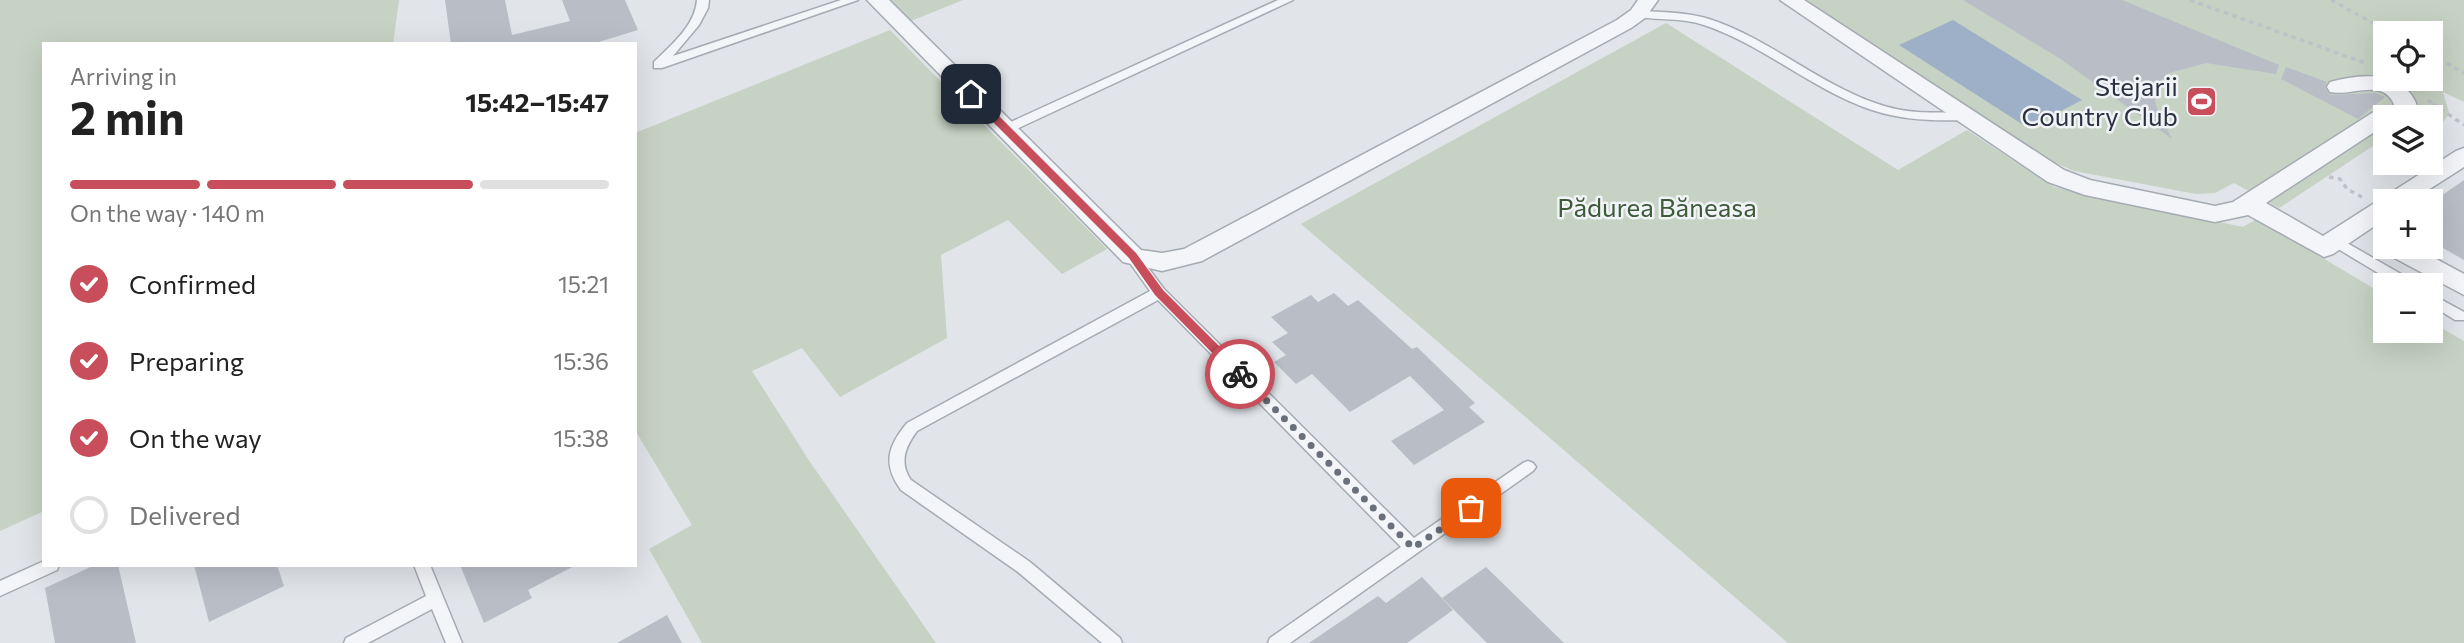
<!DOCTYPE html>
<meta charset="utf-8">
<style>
:root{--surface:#fff;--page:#f2f2f2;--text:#222;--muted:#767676;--line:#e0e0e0;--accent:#c74e5a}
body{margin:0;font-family:Commissioner,sans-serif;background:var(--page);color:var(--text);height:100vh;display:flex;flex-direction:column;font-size:26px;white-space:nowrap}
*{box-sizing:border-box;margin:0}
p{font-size:23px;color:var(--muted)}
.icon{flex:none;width:38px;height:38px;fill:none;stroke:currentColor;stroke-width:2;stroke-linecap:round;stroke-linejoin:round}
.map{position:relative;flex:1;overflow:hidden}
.panel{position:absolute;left:42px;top:42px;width:595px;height:525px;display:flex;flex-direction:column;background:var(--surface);border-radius:0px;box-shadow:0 7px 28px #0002}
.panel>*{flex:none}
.controls{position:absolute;left:2373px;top:21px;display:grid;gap:14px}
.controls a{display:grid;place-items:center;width:70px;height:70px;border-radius:0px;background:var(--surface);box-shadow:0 7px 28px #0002;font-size:35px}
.pin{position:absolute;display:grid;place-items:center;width:60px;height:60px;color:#fff;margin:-30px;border-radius:14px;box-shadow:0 4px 10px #0006}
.courier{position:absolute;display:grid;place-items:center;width:70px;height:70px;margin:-35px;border:5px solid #c74e5a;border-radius:50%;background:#fff;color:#222;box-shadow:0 2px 9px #0007}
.headline em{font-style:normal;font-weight:700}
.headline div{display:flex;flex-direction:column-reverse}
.headline{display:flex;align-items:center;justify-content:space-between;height:119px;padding:0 28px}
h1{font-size:46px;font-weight:700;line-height:52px}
.bar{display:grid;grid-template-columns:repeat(4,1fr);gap:10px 7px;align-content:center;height:84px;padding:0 28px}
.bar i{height:9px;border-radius:5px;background:var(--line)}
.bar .current{background:var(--accent)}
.bar p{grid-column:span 4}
ol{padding:0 28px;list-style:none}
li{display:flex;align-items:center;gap:21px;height:77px}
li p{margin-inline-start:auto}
li .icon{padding:7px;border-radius:50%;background:var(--accent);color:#fff;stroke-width:4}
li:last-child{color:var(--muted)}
li i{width:38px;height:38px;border:4px solid var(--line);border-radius:50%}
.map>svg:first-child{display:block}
.green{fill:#c6d2c3;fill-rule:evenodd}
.water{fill:#9eb0c7}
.building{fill:#b9bdc6}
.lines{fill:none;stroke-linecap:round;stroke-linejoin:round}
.lane-casing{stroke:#a6abb3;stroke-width:3}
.street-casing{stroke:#a6abb3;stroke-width:3}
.path{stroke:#bfc2c8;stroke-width:3.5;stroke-dasharray:4.5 4.5;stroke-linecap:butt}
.lane{fill:#f4f5f8;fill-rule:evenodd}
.street{fill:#f4f5f8;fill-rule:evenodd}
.route{fill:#c74e5a}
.done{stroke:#6a707b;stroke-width:7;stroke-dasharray:0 12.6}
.labels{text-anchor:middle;stroke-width:5;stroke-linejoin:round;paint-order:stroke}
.poi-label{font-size:26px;fill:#2a3140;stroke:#f1f3f7;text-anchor:end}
.park-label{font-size:26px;fill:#3d5b39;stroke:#f1f3f7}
</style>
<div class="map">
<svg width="2464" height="643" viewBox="0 0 2464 643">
<rect width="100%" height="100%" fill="#e1e4e9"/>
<g class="green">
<path d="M0,0H399L393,44H44V511L0,531Z"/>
<path d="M877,0H963L901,25Z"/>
<path d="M1795,0H2464V102L2443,92L2449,113L2439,129L2431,131V117H2385V138L2279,208L2234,183L2215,193L2196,194L2074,171L2042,157ZM2385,33H2431V79H2385Z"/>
<path d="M1666,23L1898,170L1967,130L2054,187L2243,227L2257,219L2385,295V331H2431V322L2464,341V643H1788L1301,224Z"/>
<path d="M890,30L1107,249L1062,274L1008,220L941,255L947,338L840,397L802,348L752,371L810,462L936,643H702L649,549L692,525L635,430V133Z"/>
</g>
<path class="water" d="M1953,20L2082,100L2028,128L1899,45Z"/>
<g class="building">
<path d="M445,0H505L512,35L570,21L562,0H625L638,30L592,44H451Z"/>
<path d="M1963,0H2122L2279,65L2276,74L2206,63L2169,73L2157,85L2155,98L2156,106L2172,139L2059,58Z"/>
<path d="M2286,67L2327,82L2325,88L2330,95L2375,93L2385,97L2358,119L2281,79Z"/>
<path d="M2464,180V260L2431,241V203Z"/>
<path d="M1334,293L1348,306L1358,300L1412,349L1417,347L1475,403L1469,407L1485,422L1414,465L1391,441L1444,410L1410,376L1350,412L1312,374L1296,384L1274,362L1286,355L1272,342L1288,333L1271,317L1311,295L1318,302Z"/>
<path d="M95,565H118L136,643H55L45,588Z"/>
<path d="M194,565H277L284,586L209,622Z"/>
<path d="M460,565H576L528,590L532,598L484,623Z"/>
<path d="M1486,567L1564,643H1487L1442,598Z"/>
<path d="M1422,577L1453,610L1407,643H1309L1378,596L1386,603Z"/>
<path d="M667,615L682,643H617Z"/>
</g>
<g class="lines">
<defs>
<g id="lane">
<path d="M697,0H709L708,8L699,25L673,56L841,0H858L662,68H654V62C671,45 695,26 697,0Z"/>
<path d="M1278,0H1293L1010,132H1002L1000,129L1002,126Z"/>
<path d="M1638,11C1663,12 1688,12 1712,20C1771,40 1819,84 1878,104C1905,114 1935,113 1963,112L1969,116L1963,120C1932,121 1902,120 1872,110C1812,90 1764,45 1704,25C1681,17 1657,21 1634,16L1632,14Z"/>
<path d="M2335,236L2413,281L2415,285H2398L2330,244L2328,241Z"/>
<path d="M1132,251L1137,253L1164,289L1414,538L1523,463L1528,461L1533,463L1536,467L1533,471L1290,643H1268L1270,638L1401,547L1158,300L917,431C905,447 899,463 911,480L1030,562L1120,638L1122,643H1102L1018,572L901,490C882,464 888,446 907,423L1150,291L1125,256Z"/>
<path d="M2431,294L2464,312V320H2455L2431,305Z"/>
<path d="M44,561V565H59L57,570L0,596V581Z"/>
<path d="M414,565H430L462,643H446L432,609L368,643H344L346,638L426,596Z"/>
</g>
<g id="street">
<path d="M867,0H889L1141,250L1162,253L1184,249L1617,20L1631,10L1638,0H1658L1645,18L1631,28L1202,261L1162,271L1123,262Z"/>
<path d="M1780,0H1804L2064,170L2090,180L2215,206L2233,202L2372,113L2395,107C2385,76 2351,97 2330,92L2327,87L2330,82C2363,73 2405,70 2418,108L2412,117H2385V125L2266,203L2323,236L2456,151L2464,148V167L2411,201H2385V219L2333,254L2324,257L2248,215L2215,222L2085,195L2048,182Z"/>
<path d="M2385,241V247H2414L2464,274V295L2385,253L2382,247Z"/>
</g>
</defs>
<use href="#lane" class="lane-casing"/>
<use href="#street" class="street-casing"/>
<g class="path">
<path d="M2190,0L2365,63"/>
<path d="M2331,0L2391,33"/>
<path d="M2431,54L2464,73"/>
<path d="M2428,100L2433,104L2431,117"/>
<path d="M2433,104L2464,125"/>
<path d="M2329,177L2340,179L2347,189L2362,197"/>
</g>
<use href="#lane" class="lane"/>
<use href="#street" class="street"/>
</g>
<path class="route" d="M968,92H975L1136,253L1163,290L1244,371V377H1236L1155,295L1129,258L968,97Z"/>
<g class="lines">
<path class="done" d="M1240,374L1413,548L1471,508"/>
</g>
<defs>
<symbol id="stadium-square" viewBox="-11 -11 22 22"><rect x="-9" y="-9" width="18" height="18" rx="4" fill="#c74e5a" stroke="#f1f3f7"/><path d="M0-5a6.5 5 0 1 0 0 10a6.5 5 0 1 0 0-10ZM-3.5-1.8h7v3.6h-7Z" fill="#fff"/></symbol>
</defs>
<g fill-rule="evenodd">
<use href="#stadium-square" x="2184" y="84" width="35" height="35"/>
</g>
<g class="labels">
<g class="poi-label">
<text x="2178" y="96">Stejarii<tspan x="2178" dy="30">Country Club</tspan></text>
</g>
<g class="park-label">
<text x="1657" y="217">Pădurea Băneasa</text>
</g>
</g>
</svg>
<div class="controls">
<a><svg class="icon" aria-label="locate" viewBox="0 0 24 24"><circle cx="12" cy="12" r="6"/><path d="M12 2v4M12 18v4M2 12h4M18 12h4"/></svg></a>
<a><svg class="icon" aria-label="layers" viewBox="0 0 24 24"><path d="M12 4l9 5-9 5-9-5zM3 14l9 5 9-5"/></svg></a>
<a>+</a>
<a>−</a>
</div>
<div class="pin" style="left:1471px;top:508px;background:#ea580c"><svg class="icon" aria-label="bag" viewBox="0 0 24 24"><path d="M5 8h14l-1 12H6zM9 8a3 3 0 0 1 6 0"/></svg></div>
<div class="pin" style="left:971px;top:94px;background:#1f2937"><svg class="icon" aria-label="home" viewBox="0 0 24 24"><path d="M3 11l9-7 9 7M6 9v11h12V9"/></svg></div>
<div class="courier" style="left:1240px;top:374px"><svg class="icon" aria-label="bike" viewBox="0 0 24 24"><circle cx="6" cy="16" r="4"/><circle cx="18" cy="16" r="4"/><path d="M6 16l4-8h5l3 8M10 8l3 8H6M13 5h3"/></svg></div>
<section class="panel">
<div class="headline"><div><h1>2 min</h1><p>Arriving in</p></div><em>15:42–15:47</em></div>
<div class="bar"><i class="current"></i><i class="current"></i><i class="current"></i><i></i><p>On the way · 140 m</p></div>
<ol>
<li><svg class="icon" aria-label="check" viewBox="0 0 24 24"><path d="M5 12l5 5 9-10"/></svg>Confirmed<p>15:21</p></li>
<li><svg class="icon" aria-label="check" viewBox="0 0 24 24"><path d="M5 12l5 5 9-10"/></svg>Preparing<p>15:36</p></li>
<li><svg class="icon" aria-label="check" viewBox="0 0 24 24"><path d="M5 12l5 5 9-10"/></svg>On the way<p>15:38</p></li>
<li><i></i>Delivered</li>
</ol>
</section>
</div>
